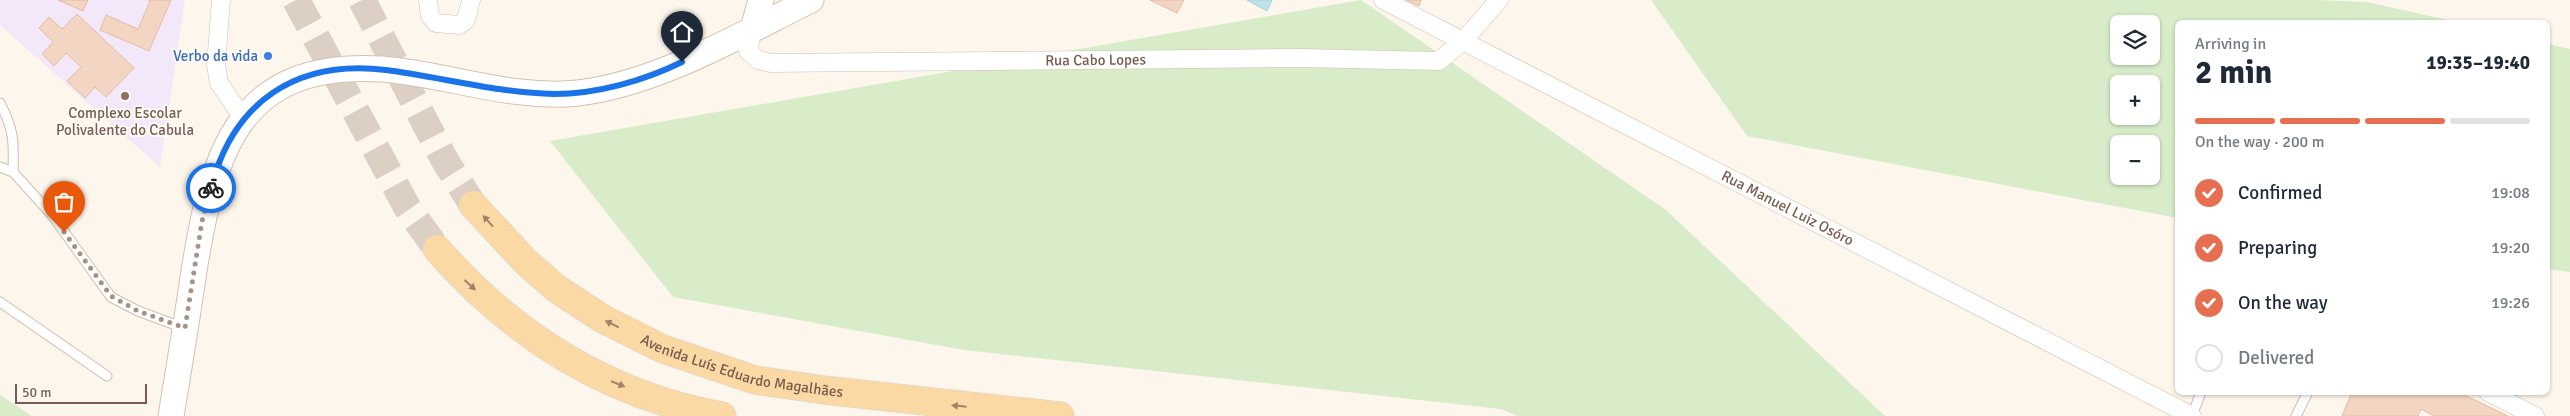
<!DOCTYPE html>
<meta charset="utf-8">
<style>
:root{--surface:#fff;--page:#f6f6f7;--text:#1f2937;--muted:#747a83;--line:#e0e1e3;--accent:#e76f51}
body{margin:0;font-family:Signika,sans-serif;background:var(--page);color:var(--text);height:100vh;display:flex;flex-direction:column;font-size:19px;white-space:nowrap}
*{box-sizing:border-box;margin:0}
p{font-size:16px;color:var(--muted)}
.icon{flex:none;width:28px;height:28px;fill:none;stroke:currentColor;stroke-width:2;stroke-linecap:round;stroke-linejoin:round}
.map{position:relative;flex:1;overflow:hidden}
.details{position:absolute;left:2175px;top:20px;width:375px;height:375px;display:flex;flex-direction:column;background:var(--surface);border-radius:8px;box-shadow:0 1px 4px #0004}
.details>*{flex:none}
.tools{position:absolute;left:2110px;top:15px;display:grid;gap:10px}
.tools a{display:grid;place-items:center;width:50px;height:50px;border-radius:8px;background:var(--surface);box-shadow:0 1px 4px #0004;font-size:25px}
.scale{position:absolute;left:15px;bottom:12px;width:132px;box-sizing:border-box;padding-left:5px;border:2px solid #7a5c4d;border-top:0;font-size:14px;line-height:18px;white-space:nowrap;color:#7a5c4d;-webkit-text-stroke:4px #fffaf3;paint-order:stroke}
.pin{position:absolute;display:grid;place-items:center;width:42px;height:42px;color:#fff;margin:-51px -21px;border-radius:50% 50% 50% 0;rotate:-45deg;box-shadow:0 0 5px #0007}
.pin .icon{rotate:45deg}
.courier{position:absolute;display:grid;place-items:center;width:50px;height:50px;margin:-25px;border:4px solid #1a73e8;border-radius:50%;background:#fff;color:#222;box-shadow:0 1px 6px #0007}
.overview em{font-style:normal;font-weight:700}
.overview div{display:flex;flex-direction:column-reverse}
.overview{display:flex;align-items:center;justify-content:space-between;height:85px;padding:0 20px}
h1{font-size:32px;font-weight:700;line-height:38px}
.bar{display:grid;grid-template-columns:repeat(4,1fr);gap:8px 5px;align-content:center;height:60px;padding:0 20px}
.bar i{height:6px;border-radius:4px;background:var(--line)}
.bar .selected{background:var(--accent)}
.bar p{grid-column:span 4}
ol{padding:0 20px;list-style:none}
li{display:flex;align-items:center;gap:15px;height:55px}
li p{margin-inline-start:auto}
li .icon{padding:5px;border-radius:50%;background:var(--accent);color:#fff;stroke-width:4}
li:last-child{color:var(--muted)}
li i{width:28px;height:28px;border:2px solid var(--line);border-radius:50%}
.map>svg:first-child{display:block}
.education{fill:#f3e8fa}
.green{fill:#d8ecc9;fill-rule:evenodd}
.water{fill:#bfe3e8;stroke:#a5d3da}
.building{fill:#f3d5c3;stroke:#e6bba3}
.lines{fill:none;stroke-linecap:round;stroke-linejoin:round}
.primary-tunnel{stroke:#dcd0c4;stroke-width:28;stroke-dasharray:28 14;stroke-linecap:butt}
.lane-casing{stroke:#d1beb0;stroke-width:11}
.street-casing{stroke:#d1beb0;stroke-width:19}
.secondary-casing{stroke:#d6c0b0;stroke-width:27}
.primary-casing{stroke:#dad1cd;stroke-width:29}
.lane{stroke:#fff;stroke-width:9}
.street{stroke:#fff;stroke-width:18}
.secondary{stroke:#fff;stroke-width:25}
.primary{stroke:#fbd9a5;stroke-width:28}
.oneway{fill:#a18267}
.done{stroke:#a89285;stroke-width:5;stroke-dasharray:0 9}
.route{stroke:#1a73e8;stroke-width:6}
.shop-dot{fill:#3f7fe0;stroke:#fffaf3;stroke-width:2}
.education-dot{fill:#8d6e63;stroke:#fffaf3;stroke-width:2}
.labels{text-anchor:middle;stroke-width:4;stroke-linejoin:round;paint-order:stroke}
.shop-label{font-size:15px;fill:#366cbe;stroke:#fffaf3;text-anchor:end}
.street-label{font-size:15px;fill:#7a5c4d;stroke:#fffaf3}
.education-label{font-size:15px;fill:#785e54;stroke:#fffaf3}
</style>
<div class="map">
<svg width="2570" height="416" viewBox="0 0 2570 416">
<rect width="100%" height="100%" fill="#fdf6ec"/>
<path class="education" d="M0,0H185L160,167L0,25Z"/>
<g class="green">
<path d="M1361,0L1666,210L1885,416H1517L1501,409L964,350L673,297L550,141Z"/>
<path d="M1651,0H2315L2367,2L2456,22H2178L2177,218L1747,136ZM2119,24H2151V56H2119ZM2119,84H2151V116H2119ZM2119,144H2151V176H2119Z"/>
<path d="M2548,44L2570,49V272L2548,269Z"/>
<path d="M0,395L32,416H0Z"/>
</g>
<path class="water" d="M1247,0H1272L1267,11Z"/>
<g class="building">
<path d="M58,0H88L83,11Z"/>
<path d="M148,0H171L149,51L100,30L106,15L138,29L150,1Z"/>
<path d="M1150,0H1184L1177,13Z"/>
<path d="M1406,0H1421L1419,6Z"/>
<path d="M77,14L134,68L106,97L95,87L85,98L67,81L81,67L66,53L54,66L42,54L53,42L39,28L49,17L62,29Z"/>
<path d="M2352,392H2458L2508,416H2434L2421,409L2418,416H2342Z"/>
</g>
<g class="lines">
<g class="primary-tunnel">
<path d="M296,0L407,207L437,249"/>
<path d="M362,0L444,159L473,205"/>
</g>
<defs>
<g id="lane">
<path d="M0,103C14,130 14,141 13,172"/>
<path d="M0,167L13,172L52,215L111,297L138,311L184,328"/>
<path d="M0,302L107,376"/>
<path d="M2192,416L2201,392"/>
<path d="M2296,416L2308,392"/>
</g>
<g id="street">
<path d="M221,0L216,65L219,83L243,118"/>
<path d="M428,0L430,16L436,23L459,25L466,20L471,0"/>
<path id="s1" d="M1383,0L2192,416"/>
<path id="s2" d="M753,29L748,51L758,60L771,63L1302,58L1439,61L1463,41L1499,0"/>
<path d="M2488,392L2535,416"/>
</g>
<g id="secondary">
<path d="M753,29L761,0"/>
<path d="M171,416C179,368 187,319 194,271C213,152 238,60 382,69C447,74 512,100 578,93C657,84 740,35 811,0"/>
</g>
<g id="primary">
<path id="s3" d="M473,205L526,262L557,289L603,319L663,349L755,380L824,390L1060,416"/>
<path d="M437,249C512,335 608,396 722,416"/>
</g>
</defs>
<use href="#lane" class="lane-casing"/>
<use href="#street" class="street-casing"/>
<use href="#secondary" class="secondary-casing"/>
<use href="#primary" class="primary-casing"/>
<use href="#lane" class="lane"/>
<use href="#street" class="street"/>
<use href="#secondary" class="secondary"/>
<use href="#primary" class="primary"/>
</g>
<defs><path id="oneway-solid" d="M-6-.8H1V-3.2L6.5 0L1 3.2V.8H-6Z" transform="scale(1.25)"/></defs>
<g class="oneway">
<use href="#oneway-solid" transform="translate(488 221) rotate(-132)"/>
<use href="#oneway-solid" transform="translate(470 285) rotate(42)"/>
<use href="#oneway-solid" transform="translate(612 324) rotate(-154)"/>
<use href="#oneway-solid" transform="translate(618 384) rotate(22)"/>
<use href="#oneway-solid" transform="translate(959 406) rotate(-174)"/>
</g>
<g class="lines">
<path class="done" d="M64,232L111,296L138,311L185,328L202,221L211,188"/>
<path class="route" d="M211,188C233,102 296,59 386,70C441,77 498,93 554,94C597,94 643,81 682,62"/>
</g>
<circle class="shop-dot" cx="268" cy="56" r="5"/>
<circle class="education-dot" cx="125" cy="96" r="5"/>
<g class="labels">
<g class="shop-label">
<text x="258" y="61">Verbo da vida</text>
</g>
<g class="street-label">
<text dy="5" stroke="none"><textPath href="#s2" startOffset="374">Rua Cabo Lopes</textPath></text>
<text dy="5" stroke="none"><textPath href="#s1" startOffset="455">Rua Manuel Luiz Osóro</textPath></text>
<text dy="5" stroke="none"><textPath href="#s3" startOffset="322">Avenida Luís Eduardo Magalhães</textPath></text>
</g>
<g class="education-label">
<text x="125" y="118">Complexo Escolar<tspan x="125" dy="17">Polivalente do Cabula</tspan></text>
</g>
</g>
</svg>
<div class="tools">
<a><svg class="icon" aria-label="layers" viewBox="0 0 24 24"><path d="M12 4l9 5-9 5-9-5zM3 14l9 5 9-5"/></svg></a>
<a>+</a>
<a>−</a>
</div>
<div class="scale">50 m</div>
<div class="pin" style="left:64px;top:232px;background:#ea580c"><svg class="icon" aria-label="bag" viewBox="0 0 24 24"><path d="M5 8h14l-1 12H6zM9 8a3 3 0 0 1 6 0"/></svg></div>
<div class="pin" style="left:682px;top:62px;background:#1f2937"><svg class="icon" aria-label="home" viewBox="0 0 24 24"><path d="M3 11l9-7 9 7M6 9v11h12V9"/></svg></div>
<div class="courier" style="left:211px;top:188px"><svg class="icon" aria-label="bike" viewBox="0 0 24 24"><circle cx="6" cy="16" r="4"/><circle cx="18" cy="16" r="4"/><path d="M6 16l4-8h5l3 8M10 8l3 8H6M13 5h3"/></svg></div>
<section class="details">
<div class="overview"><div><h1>2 min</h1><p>Arriving in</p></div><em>19:35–19:40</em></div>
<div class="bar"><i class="selected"></i><i class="selected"></i><i class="selected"></i><i></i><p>On the way · 200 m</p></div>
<ol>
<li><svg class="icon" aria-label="check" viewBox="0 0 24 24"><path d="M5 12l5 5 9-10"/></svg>Confirmed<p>19:08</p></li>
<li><svg class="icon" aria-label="check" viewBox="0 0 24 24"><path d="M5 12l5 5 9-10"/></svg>Preparing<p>19:20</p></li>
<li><svg class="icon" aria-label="check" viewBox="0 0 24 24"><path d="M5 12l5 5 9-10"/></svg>On the way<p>19:26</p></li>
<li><i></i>Delivered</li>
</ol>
</section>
</div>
